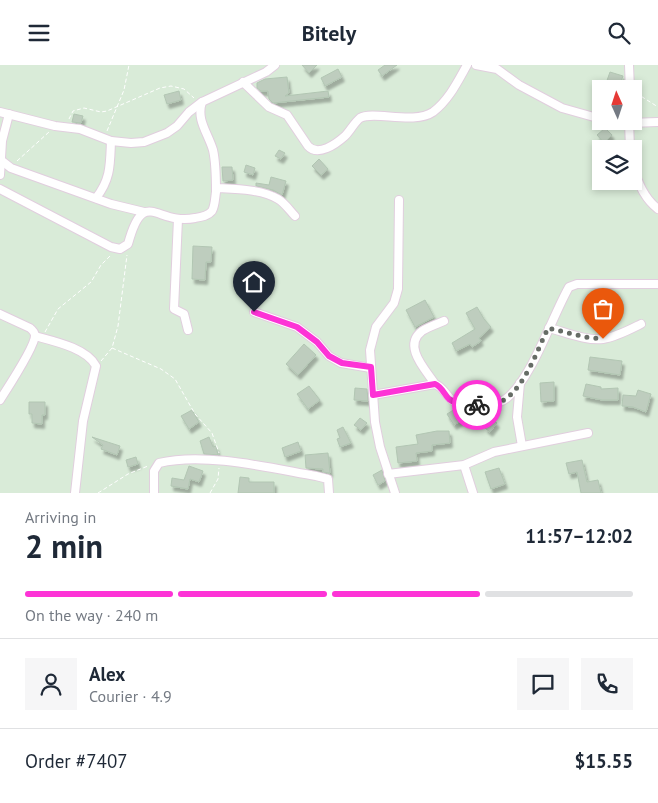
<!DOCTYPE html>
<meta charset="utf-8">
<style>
:root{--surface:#fff;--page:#f6f6f7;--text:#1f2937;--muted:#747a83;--line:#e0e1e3;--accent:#fd33d6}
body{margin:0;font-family:"PT Sans",sans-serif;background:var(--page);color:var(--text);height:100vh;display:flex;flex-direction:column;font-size:19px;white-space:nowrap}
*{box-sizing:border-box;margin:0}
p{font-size:16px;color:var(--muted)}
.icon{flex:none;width:28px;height:28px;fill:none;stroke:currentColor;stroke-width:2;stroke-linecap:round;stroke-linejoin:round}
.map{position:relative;height:428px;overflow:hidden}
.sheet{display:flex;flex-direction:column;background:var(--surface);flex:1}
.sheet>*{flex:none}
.needle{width:32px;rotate:357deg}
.tools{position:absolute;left:592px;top:15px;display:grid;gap:10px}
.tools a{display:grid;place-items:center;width:50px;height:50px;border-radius:0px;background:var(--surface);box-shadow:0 2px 8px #0003;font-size:25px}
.pin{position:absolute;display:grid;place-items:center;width:42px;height:42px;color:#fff;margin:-51px -21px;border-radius:50% 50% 50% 0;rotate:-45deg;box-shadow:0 0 5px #0007}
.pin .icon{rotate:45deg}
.courier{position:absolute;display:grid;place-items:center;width:50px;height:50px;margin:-25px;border:4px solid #fd33d6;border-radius:50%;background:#fff;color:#222;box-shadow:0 1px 6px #0007}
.summary em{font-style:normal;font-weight:800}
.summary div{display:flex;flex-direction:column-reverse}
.summary{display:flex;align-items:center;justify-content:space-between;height:85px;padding:0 25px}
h1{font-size:32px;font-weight:800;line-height:38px}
.bar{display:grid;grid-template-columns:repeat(4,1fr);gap:8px 5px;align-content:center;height:60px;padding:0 25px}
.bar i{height:6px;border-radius:4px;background:var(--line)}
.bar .active{background:var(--accent)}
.bar p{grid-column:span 4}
.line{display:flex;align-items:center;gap:12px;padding:0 25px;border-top:1px solid var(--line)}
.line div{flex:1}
.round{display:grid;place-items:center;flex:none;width:52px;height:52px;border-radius:0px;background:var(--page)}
header{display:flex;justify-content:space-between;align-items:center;height:65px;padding:0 25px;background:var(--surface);font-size:22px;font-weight:800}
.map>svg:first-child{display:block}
.building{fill:#becdbe;stroke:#b2c6b3;filter:url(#shadow)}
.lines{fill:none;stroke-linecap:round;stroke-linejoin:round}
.street-casing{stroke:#e1cede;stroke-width:10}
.path{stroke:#fff;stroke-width:1;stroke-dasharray:4 2.5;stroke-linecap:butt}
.street{stroke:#fff;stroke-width:8}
.done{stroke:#666c66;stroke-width:5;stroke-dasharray:0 9}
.route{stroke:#fd33d6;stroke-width:6}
</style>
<header><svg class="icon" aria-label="menu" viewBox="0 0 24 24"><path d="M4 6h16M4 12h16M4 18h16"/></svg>Bitely<svg class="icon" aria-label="search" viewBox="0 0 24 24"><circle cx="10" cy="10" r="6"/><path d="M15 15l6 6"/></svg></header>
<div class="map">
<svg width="658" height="428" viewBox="0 0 658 428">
<defs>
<filter id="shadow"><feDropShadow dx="2.5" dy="4.5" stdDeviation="1" flood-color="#0004"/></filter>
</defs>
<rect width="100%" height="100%" fill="#d9ebd8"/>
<g class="building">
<path d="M302,0H317L309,8Z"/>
<path d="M385,0H397L382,11L378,5Z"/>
<path d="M338,4L342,12L325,21L321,13Z"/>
<path d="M610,7L623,11L618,24H604Z"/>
<path d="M287,12L289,28L285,31L328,26L329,32L273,38L269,34L268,26H261L257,23V18L265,14Z"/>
<path d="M179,26L181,35L167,39L164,30Z"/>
<path d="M74,49L83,51L81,58L72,57Z"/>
<path d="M605,63L612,70L604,78L597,70Z"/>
<path d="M279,85L285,88L281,94L275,91Z"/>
<path d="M319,94L328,104L321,110L312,101Z"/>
<path d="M246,100L255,103L253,110L244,107Z"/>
<path d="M222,102H232L233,115L223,116Z"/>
<path d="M271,112L286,116L282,130L273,125L256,121V118L269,120Z"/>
<path d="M193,181L212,182L211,197H206L205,215L192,214Z"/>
<path d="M425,235L434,252L415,262L406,245Z"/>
<path d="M477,242L484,254L491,262L479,273L481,276L472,282L470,279L456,286L452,278L475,264L466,248Z"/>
<path d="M304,279L316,290L298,310L286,299Z"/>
<path d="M590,292L622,296L620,310L588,305Z"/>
<path d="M554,317V336L541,337L540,318Z"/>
<path d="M586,319L601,322V324L618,323V335H602L583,331Z"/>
<path d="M309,321L320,335L308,344L297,329Z"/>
<path d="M355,323L367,324L368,336L354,335Z"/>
<path d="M638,325L651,329L646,347L633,342L622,341L623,330L636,331Z"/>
<path d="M29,337H45V350H42V359L32,358V349H29Z"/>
<path d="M455,344L462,355L454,360L447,349Z"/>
<path d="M192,345L199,357L189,364L181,351Z"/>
<path d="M360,353L367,358L361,365L354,360Z"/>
<path d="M492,354L497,358L490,367L485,363Z"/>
<path d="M343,362L351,378L340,382L337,374L340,373L337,365Z"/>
<path d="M437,366H449L450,378L432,380V386L416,388L417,396L398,398L396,382L418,379L416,370Z"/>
<path d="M92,372L120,381L117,390L101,384L103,380Z"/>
<path d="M209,372L213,382L216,381L218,390L204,389L200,376Z"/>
<path d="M298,377L301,386L285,392L282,383Z"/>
<path d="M328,388L330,408L323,407V404L306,403L305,390Z"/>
<path d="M136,392L138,399L128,402L126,395Z"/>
<path d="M582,395L587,417L598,415L601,428H581L577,407L569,409L566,398Z"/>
<path d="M189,401L203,406L199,417L190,414L188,424L171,421L172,413L184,415Z"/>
<path d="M499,403L505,419L491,424L485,407Z"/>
<path d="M382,405L385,416L378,420L373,410Z"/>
<path d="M240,412L249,413V417H274V428H238Z"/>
</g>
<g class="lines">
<defs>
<g id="street">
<path d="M476,0L497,4L519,20L562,43L601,54"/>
<path d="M629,0L630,24"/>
<path d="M243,17L269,42L287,50L308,81C318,92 336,79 345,71C350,66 354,58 360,53C373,45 414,60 433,47C449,35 458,16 467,0"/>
<path d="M0,47L55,61L80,64L111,76L131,78L144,77L167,68L177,61L189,47L202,37"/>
<path d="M615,56L629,58L658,57"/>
<path d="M629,56L630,84"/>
<path d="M2,96L11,103L111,139L144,147"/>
<path d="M634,103C638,119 645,134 658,144"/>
<path d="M0,110L2,76L9,49"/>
<path d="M216,123C236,124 261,124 278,134C285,138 290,146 295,151"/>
<path d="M0,124L111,182L120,184L128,179C144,120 156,161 195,153C201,152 208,151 212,146C215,141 215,133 216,127C216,113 216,98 213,85C208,68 196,55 202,37L266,7L275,0"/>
<path d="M96,133C111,114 110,99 111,76"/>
<path d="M178,154L174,244L184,249L188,265"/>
<path d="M254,247L297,262L317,277L329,291L341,298L371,303"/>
<path d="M0,249L30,263C33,266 34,266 35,270C36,280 7,324 0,335"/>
<path d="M549,263C565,267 586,276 603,274C616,272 629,265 641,259"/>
<path d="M35,271C53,276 87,283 96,301L83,356L75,428"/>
<path d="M520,318L517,352L522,381"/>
<path d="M435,319C426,305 402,281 422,266C428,262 437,259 444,256"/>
<path d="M373,330L435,319C446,323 447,337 462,340C474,342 496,342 507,333C532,313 552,252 569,222L577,219H658"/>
<path d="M464,400L473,428"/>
<path d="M388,409L464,400L494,387L588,368"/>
<path d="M154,428V406L159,398C205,387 270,403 316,411L328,414L329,428"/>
<path d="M395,428L380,382L375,357L370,285L376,262L394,238L398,224L399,135"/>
</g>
</defs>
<use href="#street" class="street-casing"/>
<g class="path">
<path d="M636,28L658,42"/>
<path d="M69,54L73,46L84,43L101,47L107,46L160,23L171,21L184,24L194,33"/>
<path d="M107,66L124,25L129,0"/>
<path d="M17,96L49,67"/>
<path d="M45,267L58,244L91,217L101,200L111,190"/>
<path d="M112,283L161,304L175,314L195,349L212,368L219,388"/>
<path d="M101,296L112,283L118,261L127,190"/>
<path d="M98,428L128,409L148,401"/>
<path d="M210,428L218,414L219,403"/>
</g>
<use href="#street" class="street"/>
</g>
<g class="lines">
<path class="done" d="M477,340C486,340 499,339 507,333C527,316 537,286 548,263L585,272L603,274"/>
<path class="route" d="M254,247L297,262L317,277L329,291L342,298L371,302L373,330L435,319C442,322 444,329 449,334C457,340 468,340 477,340"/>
</g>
</svg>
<div class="tools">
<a><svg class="needle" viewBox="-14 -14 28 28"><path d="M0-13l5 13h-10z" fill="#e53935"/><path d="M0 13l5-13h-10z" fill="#747a83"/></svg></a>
<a><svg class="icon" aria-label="layers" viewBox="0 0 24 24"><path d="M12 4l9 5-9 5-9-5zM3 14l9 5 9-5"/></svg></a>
</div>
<div class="pin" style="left:603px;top:274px;background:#ea580c"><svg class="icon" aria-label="bag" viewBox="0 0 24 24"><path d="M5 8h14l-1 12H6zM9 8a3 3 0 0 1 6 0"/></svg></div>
<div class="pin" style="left:254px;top:247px;background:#1f2937"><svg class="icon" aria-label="home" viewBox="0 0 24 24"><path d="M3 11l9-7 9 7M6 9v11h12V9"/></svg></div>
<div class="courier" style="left:477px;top:340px"><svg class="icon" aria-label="bike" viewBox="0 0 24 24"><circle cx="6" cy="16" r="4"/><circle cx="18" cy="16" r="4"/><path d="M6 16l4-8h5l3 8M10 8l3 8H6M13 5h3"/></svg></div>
</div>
<section class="sheet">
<div class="summary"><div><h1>2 min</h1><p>Arriving in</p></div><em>11:57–12:02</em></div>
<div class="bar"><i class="active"></i><i class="active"></i><i class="active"></i><i></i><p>On the way · 240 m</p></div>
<div class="line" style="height:90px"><a class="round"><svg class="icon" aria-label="person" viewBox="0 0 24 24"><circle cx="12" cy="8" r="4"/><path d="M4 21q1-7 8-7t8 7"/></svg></a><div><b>Alex</b><p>Courier · 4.9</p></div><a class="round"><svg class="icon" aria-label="chat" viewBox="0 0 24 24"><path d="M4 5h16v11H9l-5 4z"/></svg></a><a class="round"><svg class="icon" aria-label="phone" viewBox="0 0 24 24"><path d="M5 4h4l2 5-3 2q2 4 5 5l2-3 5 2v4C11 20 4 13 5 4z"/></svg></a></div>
<div class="line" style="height:65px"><div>Order #7407</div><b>$15.55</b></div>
</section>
